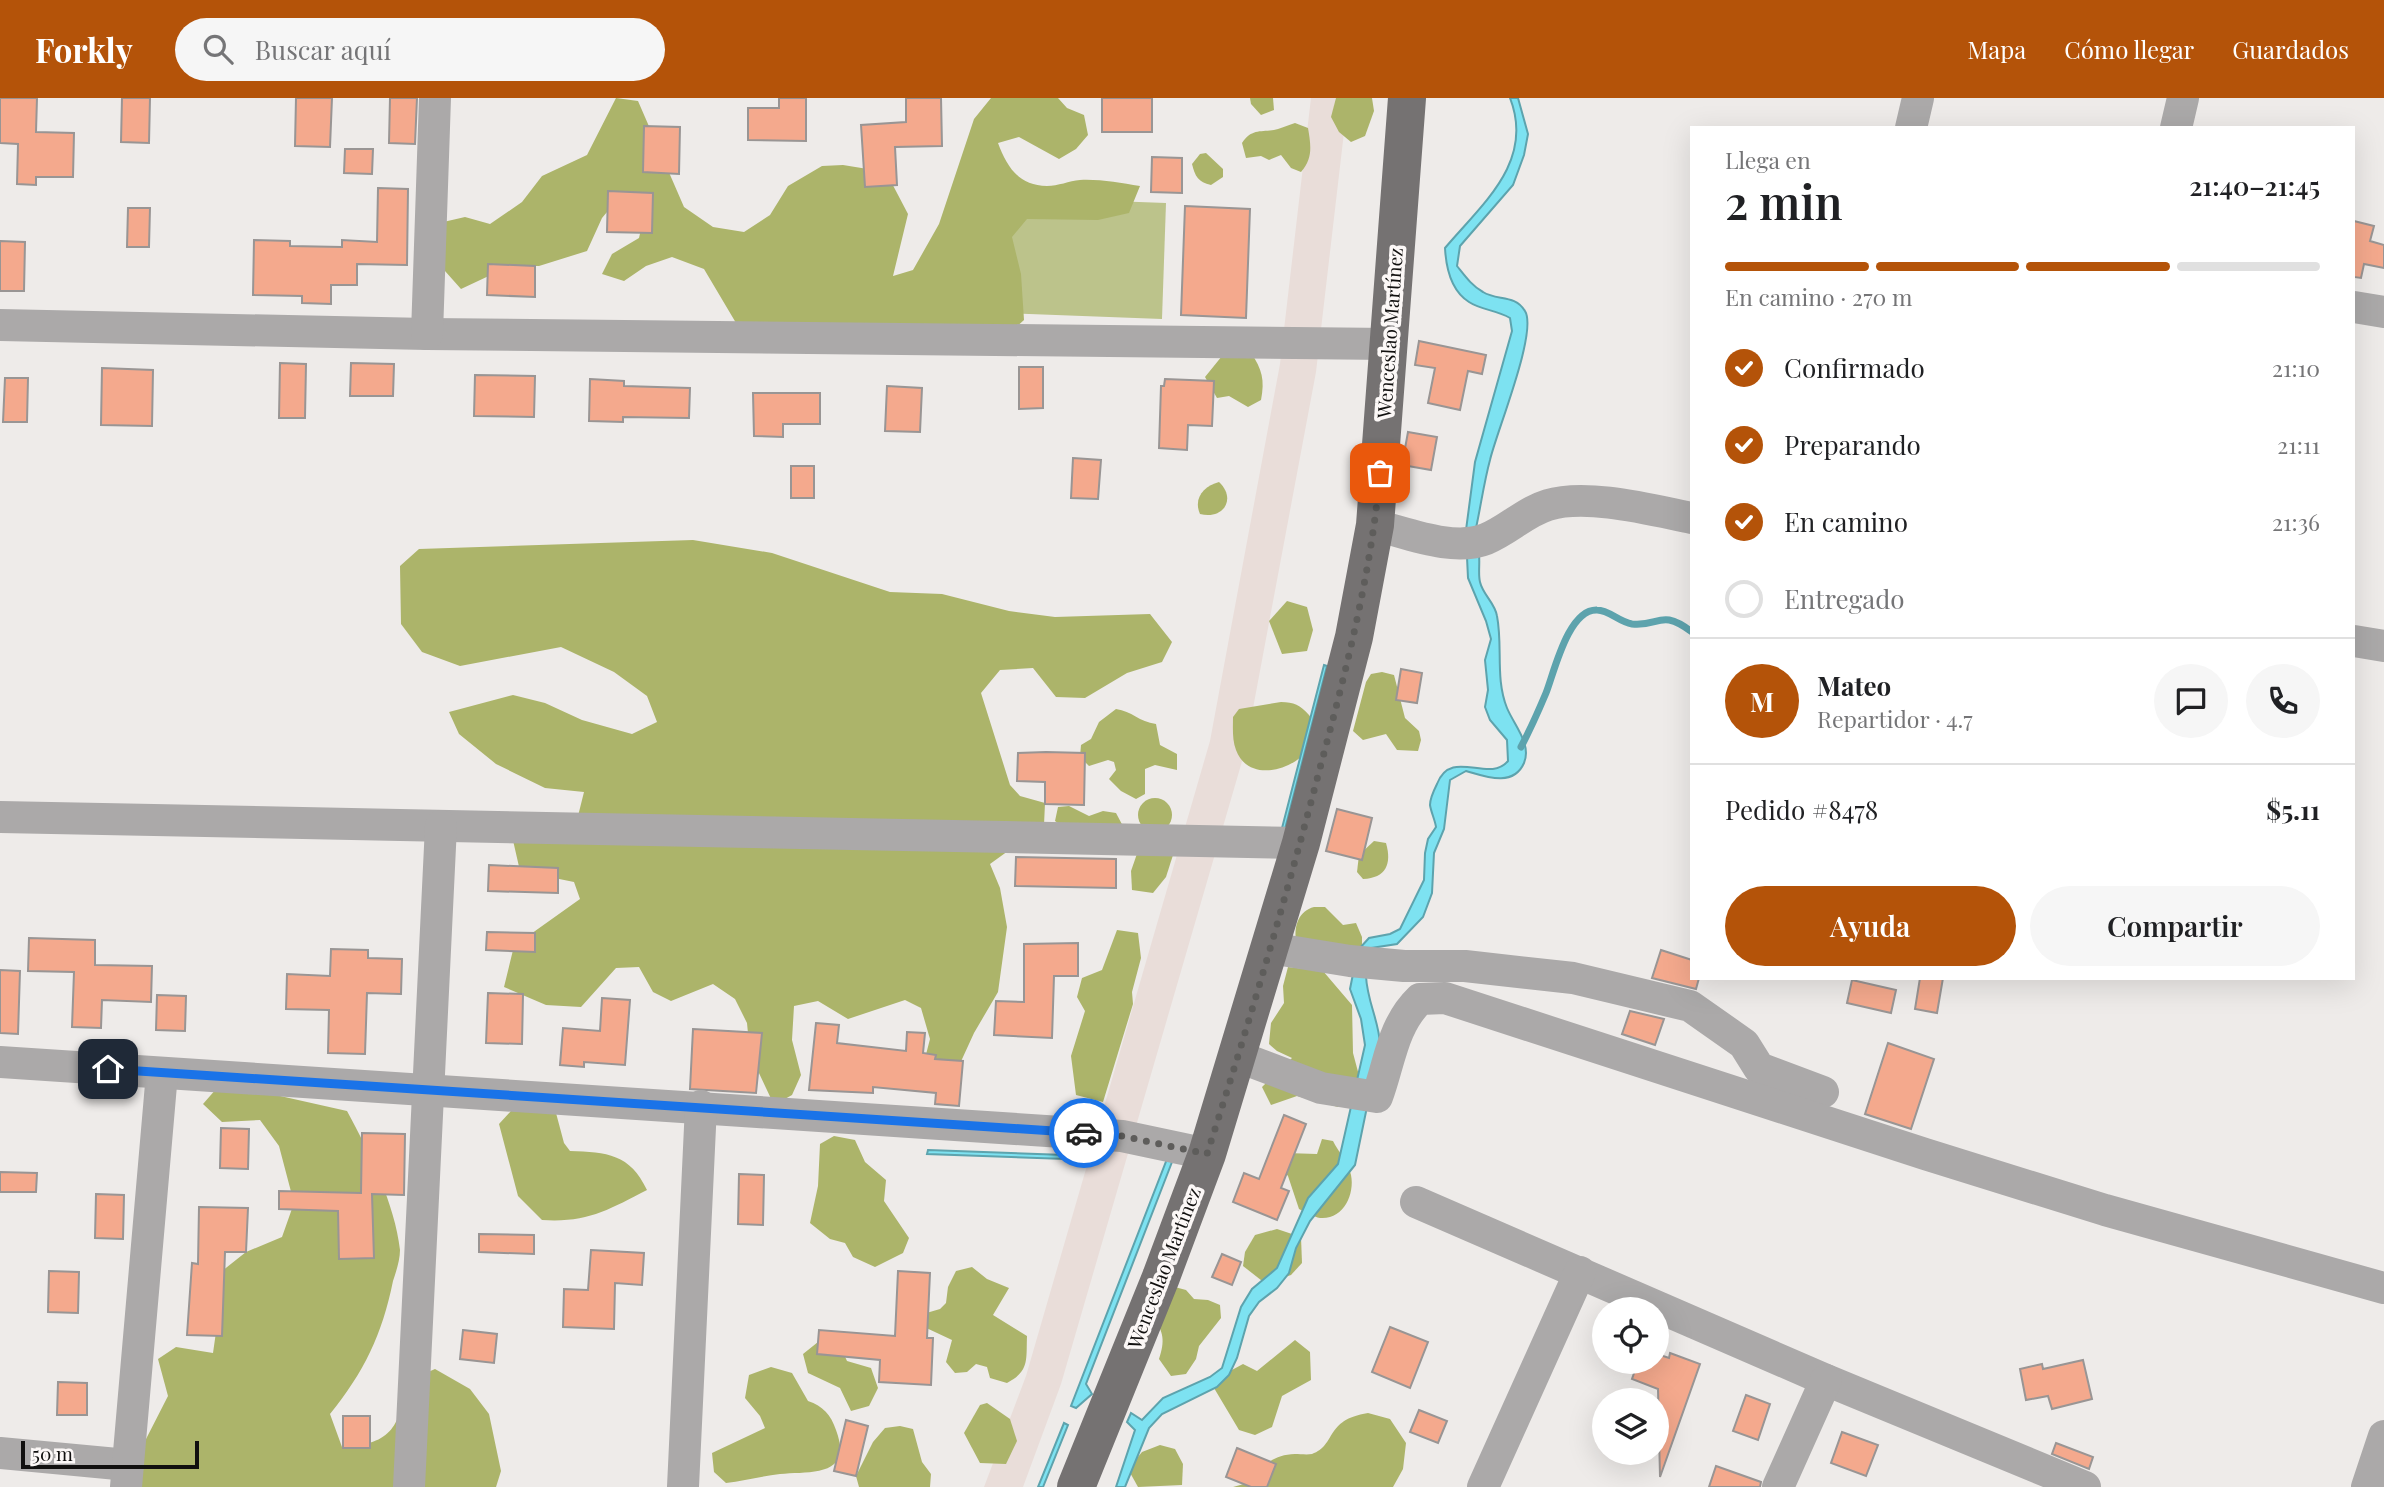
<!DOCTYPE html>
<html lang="es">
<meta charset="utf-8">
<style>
:root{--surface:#fff;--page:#f6f6f6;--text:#202124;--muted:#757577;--line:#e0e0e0;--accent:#b45309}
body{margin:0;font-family:"Playfair Display",serif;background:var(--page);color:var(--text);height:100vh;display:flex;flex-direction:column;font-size:26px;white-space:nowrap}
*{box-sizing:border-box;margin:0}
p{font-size:23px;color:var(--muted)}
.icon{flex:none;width:38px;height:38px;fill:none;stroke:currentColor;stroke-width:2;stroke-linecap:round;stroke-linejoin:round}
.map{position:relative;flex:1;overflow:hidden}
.panel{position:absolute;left:1690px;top:28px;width:665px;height:854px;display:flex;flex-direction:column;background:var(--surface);border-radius:0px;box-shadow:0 7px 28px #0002}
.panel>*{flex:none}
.fabs{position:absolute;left:1592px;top:1199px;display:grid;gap:14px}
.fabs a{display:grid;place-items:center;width:77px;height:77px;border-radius:50%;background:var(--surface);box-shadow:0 7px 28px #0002;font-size:35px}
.scale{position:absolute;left:21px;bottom:18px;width:178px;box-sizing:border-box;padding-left:7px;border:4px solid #11100f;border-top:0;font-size:19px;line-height:24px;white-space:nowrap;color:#11100f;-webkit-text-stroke:5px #fcf8f7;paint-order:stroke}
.pin{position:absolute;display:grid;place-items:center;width:60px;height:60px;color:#fff;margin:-30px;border-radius:14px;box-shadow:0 4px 10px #0006}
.courier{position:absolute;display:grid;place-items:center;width:70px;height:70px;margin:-35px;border:5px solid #1a73e8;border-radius:50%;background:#fff;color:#222;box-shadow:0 2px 9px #0007}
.head em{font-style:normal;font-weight:600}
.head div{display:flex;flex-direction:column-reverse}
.head{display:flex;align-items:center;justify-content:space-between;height:119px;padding:0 35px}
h1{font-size:46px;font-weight:600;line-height:52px}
.bar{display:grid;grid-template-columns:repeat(4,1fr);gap:10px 7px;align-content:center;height:84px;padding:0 35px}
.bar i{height:9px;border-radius:5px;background:var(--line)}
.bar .on{background:var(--accent)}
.bar p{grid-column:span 4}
.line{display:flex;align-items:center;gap:18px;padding:0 35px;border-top:2px solid var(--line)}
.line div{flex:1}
.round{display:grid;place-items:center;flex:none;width:74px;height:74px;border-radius:37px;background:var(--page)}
ol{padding:0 35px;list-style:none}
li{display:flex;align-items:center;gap:21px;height:77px}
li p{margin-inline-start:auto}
li .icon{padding:7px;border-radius:50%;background:var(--accent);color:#fff;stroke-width:4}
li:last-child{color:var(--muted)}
li i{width:38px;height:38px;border:4px solid var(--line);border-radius:50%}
.primary-button{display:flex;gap:14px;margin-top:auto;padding:14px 35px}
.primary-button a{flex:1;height:80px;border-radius:42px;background:var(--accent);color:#fff;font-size:28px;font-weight:600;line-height:80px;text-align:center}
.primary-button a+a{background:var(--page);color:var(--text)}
header{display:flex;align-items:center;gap:42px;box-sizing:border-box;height:98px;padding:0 35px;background:var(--accent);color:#fff}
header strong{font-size:33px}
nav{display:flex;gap:38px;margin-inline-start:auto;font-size:24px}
.search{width:490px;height:63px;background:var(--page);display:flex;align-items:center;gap:18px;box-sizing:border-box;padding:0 24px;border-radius:38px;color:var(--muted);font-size:26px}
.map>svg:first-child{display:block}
.built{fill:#e9ddd9}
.green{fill:#bcc38b}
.forest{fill:#acb46a}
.water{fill:#7de2f1;stroke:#5da3ad;stroke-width:2}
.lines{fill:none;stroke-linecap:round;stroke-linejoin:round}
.stream{stroke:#5da3ad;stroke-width:7}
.building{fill:#f4a98d;stroke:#999594;stroke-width:2}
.minor{stroke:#aba9a9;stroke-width:32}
.major{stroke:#757272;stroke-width:38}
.done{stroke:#5e5d5b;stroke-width:7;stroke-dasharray:0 12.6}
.route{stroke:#1a73e8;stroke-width:9}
.labels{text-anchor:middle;stroke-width:7;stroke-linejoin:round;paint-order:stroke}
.street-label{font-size:19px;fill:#11100f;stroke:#fcf8f7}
</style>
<header>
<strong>Forkly</strong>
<div class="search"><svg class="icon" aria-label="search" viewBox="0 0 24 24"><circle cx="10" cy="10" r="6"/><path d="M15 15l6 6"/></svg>Buscar aquí</div>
<nav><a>Mapa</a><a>Cómo llegar</a><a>Guardados</a></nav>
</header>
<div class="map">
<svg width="2384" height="1389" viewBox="0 0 2384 1389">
<rect width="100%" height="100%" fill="#eeebe9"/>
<path class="built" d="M1311,0H1348L1316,274L1245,653L1061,1286L1023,1389H984L1026,1278L1210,643L1280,266Z"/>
<path class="green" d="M1004,99L1166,105L1162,221L1000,215Z"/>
<g class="forest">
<path d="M616,0L638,3L684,109L713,129L744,134L770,117L788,88L822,68L843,67L886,74L908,116L893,178L913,172L939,126L974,21L991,0H1058L1067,10L1084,17L1088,37L1076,51L1059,61L1019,39L998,45C1007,69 1019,88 1047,88C1058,88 1069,83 1080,82C1100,81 1120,85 1140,88L1129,115L1098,122L1027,121L1012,139L1021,176L1024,222L996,247L739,230L704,171L672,159L646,168L624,183L602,176L612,156L639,140L644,118L623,95L602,120L587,153L539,168H510L461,191L429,155L426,128L465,119L490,126L522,104L542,78L587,57Z"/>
<path d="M1250,0H1273L1274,12L1261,17L1251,6Z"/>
<path d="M1336,0H1372L1374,13L1365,38L1351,44L1339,34L1331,19Z"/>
<path d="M1295,25L1308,30C1311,48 1313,60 1301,74L1291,70L1281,57L1269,62L1261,58L1246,60L1242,45C1252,29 1263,35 1278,31C1284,29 1289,27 1295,25Z"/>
<path d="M1206,55L1223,71V79L1211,87C1198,84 1195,78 1192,66L1200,56Z"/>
<path d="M1251,255C1262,271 1265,282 1261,302L1248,309L1229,298L1217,300L1205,279L1222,258Z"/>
<path d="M1219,384C1237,401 1223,422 1200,416C1193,400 1204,388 1219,384Z"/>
<path d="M693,442L772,455L890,494L942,496L1009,513L1055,519L1150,516L1172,544L1162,564L1127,575L1085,600L1056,599L1033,570L1000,572L981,595L1010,687L1020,698L1045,705L1044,727L990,766L1000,790L1007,829L998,894L974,935L952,983L923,968L930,941L921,910L905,902L848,921L818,903L794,908L792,942L801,977L792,997L774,1007L750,956L747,925L735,901L713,886L671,903L653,894L639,869L616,870L581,909L546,907L504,889L514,848L580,801L574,784L520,773L512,738L577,722L584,694L545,690L496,666L459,636L449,614L513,597L545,605L582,622L632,636L657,624L647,598L614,574L561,549L460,568L422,554L401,526L400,468L419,451Z"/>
<path d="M1287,503L1307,509L1313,532L1307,553L1282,556L1269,523Z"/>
<path d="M1382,574L1394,577L1405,620L1419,633L1421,642L1418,653L1397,652L1386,636L1363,642L1353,633L1366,584L1371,576Z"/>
<path d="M1281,604C1294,604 1300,607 1309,617C1338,655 1253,699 1236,652C1232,642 1233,629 1233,619L1239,611Z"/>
<path d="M1116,611C1132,613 1139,624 1156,626L1160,647L1177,656V672L1155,667L1145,671V696L1136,701L1121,693L1109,681L1116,672L1114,664L1108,662L1089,668L1080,659L1081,647L1091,641L1099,624Z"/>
<circle cx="1155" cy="717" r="17"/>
<path d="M1069,708L1089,718L1103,713L1116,715L1125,732L1065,730L1055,723L1058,709Z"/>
<path d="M1374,743L1386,745C1392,766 1386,780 1363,781L1357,774L1359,757Z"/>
<path d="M1139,750L1173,757L1166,779L1153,795L1132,792L1131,773Z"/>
<path d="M1314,809H1325L1343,827L1356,825L1362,839V852L1296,842C1294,827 1299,813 1314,809Z"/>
<path d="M1117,832L1138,835L1141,860L1132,894L1133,906L1103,1004L1076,997L1071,958L1085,913L1077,899L1082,880L1102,872Z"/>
<path d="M1288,869L1323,873L1352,907L1353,955L1361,985L1338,1009L1297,998L1271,1007L1262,989L1292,960L1277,953L1269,946L1271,925L1284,905L1283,888Z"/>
<path d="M217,990L258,993L347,1013C369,1054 395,1106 400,1152C400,1162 396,1174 393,1183C382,1237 364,1274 330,1316L342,1349C395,1346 397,1328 410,1282L435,1271L470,1291L489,1316L501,1373L496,1389H134L145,1343L168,1298L158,1261L176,1249L213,1255L217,1227L212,1181L246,1154L282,1139L294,1105L279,1048L260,1022L222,1024L203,1006Z"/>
<path d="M511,1013L556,1015L564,1045L570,1053C607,1054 630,1056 647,1092C608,1112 587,1125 542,1122L518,1098L499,1026Z"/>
<path d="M834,1038L855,1042L865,1064L886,1082L884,1103L909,1140L903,1155L875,1169L853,1159L845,1145L830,1141L810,1125L818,1088L820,1046Z"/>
<path d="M1322,1041L1333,1043C1338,1053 1349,1066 1351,1077C1355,1097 1343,1122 1320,1120C1314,1119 1305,1114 1299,1111L1288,1078L1283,1072L1286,1055L1317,1056Z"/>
<path d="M1277,1131L1301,1139L1302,1165L1291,1177L1266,1186L1243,1168L1245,1154L1255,1137Z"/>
<path d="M972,1169L987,1181L1009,1190L993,1217L1027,1238C1026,1261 1030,1273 1007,1285L990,1280L987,1269L976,1266L967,1274L955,1275L946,1264L952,1242L920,1227L923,1216L940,1211L946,1205L948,1189L956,1173Z"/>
<path d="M1171,1188L1186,1192L1194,1201L1208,1202L1220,1207L1221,1220L1199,1248L1196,1261L1186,1276L1171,1278L1159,1261C1165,1243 1164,1234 1153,1219Z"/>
<path d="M1295,1242L1310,1254L1311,1282L1282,1298L1272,1329L1255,1337L1239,1332L1214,1290L1219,1279L1243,1266L1257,1273Z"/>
<path d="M818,1244L842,1252L847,1263L871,1270L878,1290L869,1308L851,1313L840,1290L808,1275L803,1256Z"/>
<path d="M771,1269L792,1275L808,1303C823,1308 831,1317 836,1332C854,1380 809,1373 780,1376C762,1378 744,1383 726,1385L714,1374L712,1355L765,1330L760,1318L745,1300L749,1277Z"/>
<path d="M987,1305L1010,1321L1017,1343L1006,1366L980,1365L964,1335L980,1307Z"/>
<path d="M1368,1315L1390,1321L1406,1345L1403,1371L1393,1389H1233L1251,1384C1264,1366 1273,1357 1295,1356C1300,1356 1307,1357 1312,1356C1337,1347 1324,1322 1368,1315Z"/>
<path d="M900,1328L913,1331L922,1364L931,1376L930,1389H859L856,1378L873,1344L885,1330Z"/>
<path d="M1160,1347L1175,1351L1183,1366L1182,1387L1138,1389L1128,1371L1142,1354Z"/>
</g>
<g class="water">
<path d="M1510,0H1518L1528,36L1524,57L1513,87L1460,148L1457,168C1465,178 1472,188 1483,194C1497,203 1515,196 1525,213C1538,234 1496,335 1490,362C1484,384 1481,407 1476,430L1466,432L1475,364L1512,233L1510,220C1497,212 1481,212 1469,204C1450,192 1446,169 1445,150C1482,106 1535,64 1510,0Z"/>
<path d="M1479,457C1480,466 1478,476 1480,484C1483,497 1495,505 1497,518C1503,549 1495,580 1507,610C1514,627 1532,646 1524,665C1513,690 1484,678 1466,673L1450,682L1444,731L1434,755L1432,795L1423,819L1397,846L1358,852L1369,840L1390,836L1400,831L1424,782L1425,755L1428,741L1436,729C1435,722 1431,714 1430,707C1430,700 1434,692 1437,686C1451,649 1489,686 1508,663L1507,642L1490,622L1485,609L1488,592L1485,562L1491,541L1486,523L1468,480L1467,459Z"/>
<path d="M1324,567L1327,568L1284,735L1281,734Z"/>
<path d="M1353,876L1366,878C1367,903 1379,923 1380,946L1355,1067L1310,1123L1296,1150L1289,1175L1277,1190L1259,1204L1249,1218L1237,1260L1229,1277L1217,1289L1162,1316L1149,1330L1125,1389H1116L1135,1332L1127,1324L1131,1315L1142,1322L1163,1300L1210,1279L1222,1270L1241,1209L1252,1191L1277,1170L1308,1100L1338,1066L1365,947L1361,921L1350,891Z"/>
<path d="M928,1052L1065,1057V1061L927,1056Z"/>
<path d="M1167,1061L1172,1064L1086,1286L1092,1296L1076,1310L1071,1308Z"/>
<path d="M1064,1325L1068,1327L1043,1389H1038Z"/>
</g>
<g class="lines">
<path class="stream" d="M1521,649C1530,632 1538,614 1546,595C1554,575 1568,511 1597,512C1609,512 1619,524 1632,526C1660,529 1660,510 1692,534"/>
</g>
<g class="building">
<path d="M0,0H37L36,34L74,35L73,79H36V87L17,86L18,46L0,45Z"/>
<path d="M122,0H150L149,45L121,44Z"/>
<path d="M296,0H332L330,49L295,48Z"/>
<path d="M390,0H417L415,46L389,45Z"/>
<path d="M779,0H806V43L748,42V10H779Z"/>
<path d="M906,0H941L942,48L895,49L897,87L865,89L861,27L906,24Z"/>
<rect x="1102" y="0" width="50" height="34"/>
<path d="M644,28L680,29L679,76L643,74Z"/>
<path d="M345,51H373L372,76L344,75Z"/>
<path d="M1152,59L1182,60V95L1151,94Z"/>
<path d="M378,90L408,91L407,167L357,166V187H331V206L302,205V198L253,197L254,142L290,143V148L342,149V142L377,144Z"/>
<path d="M608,93L653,95L652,135L607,134Z"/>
<path d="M1185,108L1250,111L1246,220L1181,217Z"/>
<path d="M128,110H150L149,149H127Z"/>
<path d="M2354,123L2374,128L2370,143L2384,147V170L2364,166L2361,180L2354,179Z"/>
<path d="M0,143L25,144L24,193H0Z"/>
<path d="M488,166L535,168V199L487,197Z"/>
<path d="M1419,243L1486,257L1482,276L1468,273L1460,312L1428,305L1435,270L1415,267Z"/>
<path d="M280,265L306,266L305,320H279Z"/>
<path d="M351,265L394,266L393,298H350Z"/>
<path d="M1019,269H1043V310L1019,311Z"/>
<path d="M102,270L153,272L152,328L101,327Z"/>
<path d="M475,277L535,278L534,319L474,318Z"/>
<path d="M5,280H28L27,324H3Z"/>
<path d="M590,281L624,283V288L690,290L689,320L623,319V324L589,323Z"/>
<path d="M1165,281L1214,283L1212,328L1188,327L1187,352L1159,350L1161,288H1164Z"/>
<path d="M887,288L922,290L920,334L885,333Z"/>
<path d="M753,295H820V326H783V339L754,338Z"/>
<path d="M1408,334L1437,339L1431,372L1402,367Z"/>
<path d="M1073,360L1101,362L1098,401L1071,400Z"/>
<rect x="791" y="368" width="23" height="32"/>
<path d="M1401,571L1422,575L1417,605L1396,602Z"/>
<path d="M1046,654L1085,655L1084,707L1045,706V684L1017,683L1018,655Z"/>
<path d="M1337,711L1372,720L1362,762L1326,753Z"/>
<path d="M1016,759L1116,761V790L1015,788Z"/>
<path d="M489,767L558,770V795L488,793Z"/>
<path d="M487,834L535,835V854L486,852Z"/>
<path d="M29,840L95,842V867L152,868L151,904L102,902L101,930L72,929L74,874L28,873Z"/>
<path d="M1078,845V878H1054L1052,940L994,937L996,903L1024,904V846Z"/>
<path d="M331,851L368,852V860L402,861L401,896L367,895L365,956L328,955L329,912L286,911L287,876L330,878Z"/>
<path d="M1661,852L1692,862V880H1699L1696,891L1652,880Z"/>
<path d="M0,872L20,873L18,936L0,935Z"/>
<path d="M1920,880H1943L1937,915L1915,911Z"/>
<path d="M1852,882L1896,892L1891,915L1847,905Z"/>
<path d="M488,895L523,896L522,946L486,945Z"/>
<path d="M157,897L186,898L185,933L156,932Z"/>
<path d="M602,900L630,902L625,967L584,964V969L560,967L563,930L600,933Z"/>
<path d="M1630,913L1664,921L1655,947L1622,936Z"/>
<path d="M816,925L839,927L837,945L906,953L907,934L925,935L923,955L936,957L935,961L963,963L959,1008L935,1006L936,995L873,989V995L809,992Z"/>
<path d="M693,931L762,935L756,995L690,991Z"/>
<path d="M1888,945L1934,961L1911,1031L1865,1016Z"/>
<path d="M1284,1017L1306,1026L1281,1090L1289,1093L1277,1122L1233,1104L1244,1075L1259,1081Z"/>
<path d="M221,1030L249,1031L248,1071L220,1070Z"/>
<path d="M362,1035L405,1036L404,1097L372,1096L374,1160L339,1161L338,1113L279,1111V1093L361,1095Z"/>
<path d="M0,1074L37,1075L36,1094H0Z"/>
<path d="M739,1076L764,1077L763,1127L738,1126Z"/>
<path d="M96,1096L124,1097L123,1141L95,1140Z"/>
<path d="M199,1109L248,1110L246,1154H225L222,1238L187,1237L192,1165L198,1166Z"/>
<path d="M479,1136L534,1137V1156L479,1154Z"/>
<path d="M591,1152L644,1155L642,1187L615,1185L614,1231L563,1229L564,1191L588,1192Z"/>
<path d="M1222,1156L1241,1164L1232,1187L1212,1179Z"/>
<path d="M49,1173L79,1174L78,1215L48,1214Z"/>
<path d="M898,1173L930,1175L927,1240H933L931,1287L879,1284L880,1262L817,1256L819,1232L895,1238Z"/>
<path d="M1390,1229L1428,1244L1410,1290L1372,1274Z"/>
<path d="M463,1232L497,1236L494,1265L460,1261Z"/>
<path d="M1670,1255L1700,1266L1660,1379L1658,1291L1632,1281L1638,1264H1657V1256L1669,1260Z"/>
<path d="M2083,1262L2092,1301L2052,1311L2048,1298L2026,1302L2020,1271L2042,1266L2043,1271Z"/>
<path d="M58,1284L87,1285V1317H57Z"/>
<path d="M1746,1297L1770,1306L1758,1342L1733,1333Z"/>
<path d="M1419,1312L1447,1323L1438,1345L1410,1334Z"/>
<rect x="343" y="1318" width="27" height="32"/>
<path d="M846,1322L868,1328L856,1378L834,1373Z"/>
<path d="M1842,1334L1878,1347L1866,1378L1831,1365Z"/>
<path d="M2056,1345L2093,1359L2089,1371L2052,1356Z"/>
<path d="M1237,1350L1276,1366L1267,1389H1251L1226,1379Z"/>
<path d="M1716,1368L1761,1384L1760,1389H1709Z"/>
</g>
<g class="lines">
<g class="minor">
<path d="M1911,30L1918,0"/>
<path d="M2176,30L2183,0"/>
<path d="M2354,209L2384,214"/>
<path d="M0,227L427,236L1390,246"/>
<path d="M427,236L435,0"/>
<path d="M1375,427C1408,435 1453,454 1486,441C1508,432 1525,414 1548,407C1587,395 1652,412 1692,420"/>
<path d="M2354,543L2384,548"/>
<path d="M0,719L1301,745"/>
<path d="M1270,850L1350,863L1404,868H1465L1573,880L1690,908L1744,946L1759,970L1823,994"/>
<path d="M1239,959L1321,990L1377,999C1390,964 1392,928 1420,901L1445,900L1925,1056L2105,1112L2384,1190"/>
<path d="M0,964L1122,1038L1207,1056"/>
<path d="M1416,1104L1826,1282L2085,1389"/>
<path d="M0,1355L128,1367"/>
<path d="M126,1389L162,975"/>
<path d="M409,1389L441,728"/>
<path d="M683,1389L701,1008"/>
<path d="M1483,1389L1580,1174"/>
<path d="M1778,1389L1826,1282"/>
<path d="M2367,1389L2384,1338"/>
</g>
<path class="major" d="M1076,1389L1161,1179L1207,1056L1301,745L1354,539L1375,427L1407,0"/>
</g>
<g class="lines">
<path class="done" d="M1084,1035L1122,1038L1207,1056C1248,929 1286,800 1320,670C1346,573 1371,476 1380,375"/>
<path class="route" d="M108,971L1084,1035"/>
</g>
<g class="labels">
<g class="street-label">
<text transform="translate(1390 235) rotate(-86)" y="7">Wenceslao Martínez</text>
<text transform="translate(1164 1170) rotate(-69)" y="7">Wenceslao Martínez</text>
</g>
</g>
</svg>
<div class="fabs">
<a><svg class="icon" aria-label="locate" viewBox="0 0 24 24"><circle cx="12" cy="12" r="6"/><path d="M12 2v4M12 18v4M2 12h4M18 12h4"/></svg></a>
<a><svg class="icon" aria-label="layers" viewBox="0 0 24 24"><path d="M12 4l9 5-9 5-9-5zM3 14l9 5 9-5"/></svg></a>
</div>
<div class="scale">50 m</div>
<div class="pin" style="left:1380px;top:375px;background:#ea580c"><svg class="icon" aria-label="bag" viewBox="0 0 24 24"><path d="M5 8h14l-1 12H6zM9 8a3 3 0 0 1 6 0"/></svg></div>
<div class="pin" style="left:108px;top:971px;background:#1f2937"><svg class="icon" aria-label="home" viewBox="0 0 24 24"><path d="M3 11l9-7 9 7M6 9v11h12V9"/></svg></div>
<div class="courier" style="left:1084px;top:1035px"><svg class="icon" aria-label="car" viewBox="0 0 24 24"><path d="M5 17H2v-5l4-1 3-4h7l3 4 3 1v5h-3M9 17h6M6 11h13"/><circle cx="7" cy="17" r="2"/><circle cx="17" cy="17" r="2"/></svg></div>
<section class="panel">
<div class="head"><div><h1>2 min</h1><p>Llega en</p></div><em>21:40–21:45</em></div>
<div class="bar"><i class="on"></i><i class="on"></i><i class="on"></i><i></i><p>En camino · 270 m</p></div>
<ol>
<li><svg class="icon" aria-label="check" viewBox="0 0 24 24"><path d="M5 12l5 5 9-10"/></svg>Confirmado<p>21:10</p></li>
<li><svg class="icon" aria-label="check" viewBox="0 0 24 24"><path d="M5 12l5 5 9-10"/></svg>Preparando<p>21:11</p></li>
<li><svg class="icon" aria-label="check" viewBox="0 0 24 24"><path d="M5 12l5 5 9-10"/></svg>En camino<p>21:36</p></li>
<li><i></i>Entregado</li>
</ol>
<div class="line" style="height:126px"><b class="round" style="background:var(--accent);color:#fff">M</b><div><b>Mateo</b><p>Repartidor · 4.7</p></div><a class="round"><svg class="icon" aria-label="chat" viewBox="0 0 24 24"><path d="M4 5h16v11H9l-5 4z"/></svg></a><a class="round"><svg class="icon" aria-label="phone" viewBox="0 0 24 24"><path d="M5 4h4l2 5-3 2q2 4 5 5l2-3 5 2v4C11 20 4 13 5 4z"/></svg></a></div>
<div class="line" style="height:91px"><div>Pedido #8478</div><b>$5.11</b></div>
<div class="primary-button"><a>Ayuda</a><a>Compartir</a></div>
</section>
</div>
